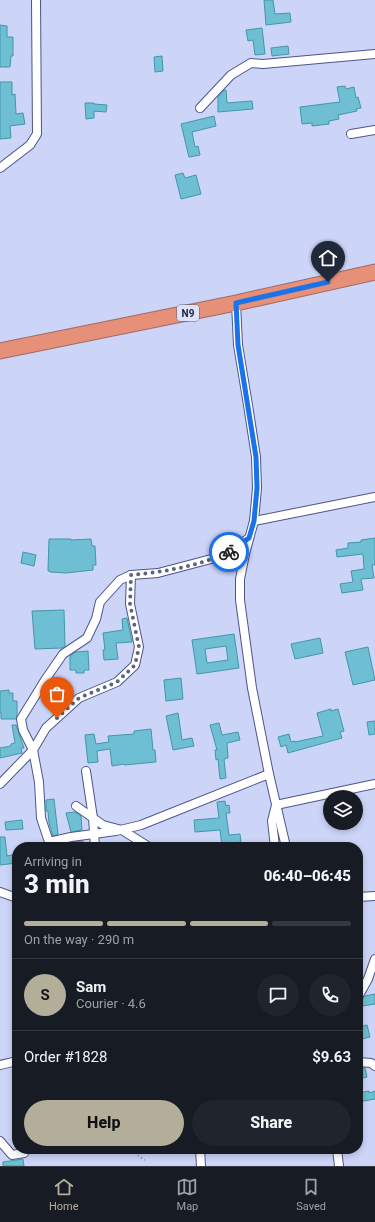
<!DOCTYPE html>
<meta charset="utf-8">
<style>
:root{--surface:#171b24;--page:#20242c;--text:#f1f3f6;--muted:#9ea1a6;--line:#363941;--accent:#b3ae99}
body{margin:0;font-family:Roboto,sans-serif;background:var(--page);color:var(--text);height:100vh;display:flex;flex-direction:column;font-size:15px;white-space:nowrap}
*{box-sizing:border-box;margin:0}
p{font-size:13px;color:var(--muted)}
.icon{flex:none;width:22px;height:22px;fill:none;stroke:currentColor;stroke-width:2;stroke-linecap:round;stroke-linejoin:round}
.map{position:relative;flex:1;overflow:hidden}
.details{position:absolute;left:12px;top:842px;width:351px;height:312px;display:flex;flex-direction:column;background:var(--surface);border-radius:16px;box-shadow:0 2px 6px #0003}
.details>*{flex:none}
.fabs{position:absolute;left:323px;top:790px;display:grid;gap:8px}
.fabs a{display:grid;place-items:center;width:40px;height:40px;border-radius:50%;background:var(--surface);box-shadow:0 2px 6px #0003;font-size:20px}
.pin{position:absolute;display:grid;place-items:center;width:34px;height:34px;color:#fff;margin:-41px -17px;border-radius:50% 50% 50% 0;rotate:-45deg;box-shadow:0 0 4px #0007}
.pin .icon{rotate:45deg}
.courier{position:absolute;display:grid;place-items:center;width:40px;height:40px;margin:-20px;border:3px solid #1a73e8;border-radius:50%;background:#fff;color:#222;box-shadow:0 1px 5px #0007}
.overview em{font-style:normal;font-weight:800}
.overview div{display:flex;flex-direction:column-reverse}
.overview{display:flex;align-items:center;justify-content:space-between;height:68px;padding:0 12px}
h1{font-size:26px;font-weight:800;line-height:30px}
.bar{display:grid;grid-template-columns:repeat(4,1fr);gap:6px 4px;align-content:center;height:48px;padding:0 12px}
.bar i{height:5px;border-radius:3px;background:var(--line)}
.bar .on{background:var(--accent)}
.bar p{grid-column:span 4}
.line{display:flex;align-items:center;gap:10px;padding:0 12px;border-top:1px solid var(--line)}
.line div{flex:1}
.round{display:grid;place-items:center;flex:none;width:42px;height:42px;border-radius:21px;background:var(--page)}
.button{display:flex;gap:8px;margin-top:auto;padding:8px 12px}
.button a{flex:1;height:46px;border-radius:24px;background:var(--accent);color:#111;font-size:16px;font-weight:800;line-height:46px;text-align:center}
.button a+a{background:var(--page);color:var(--text)}
.tabs{display:flex;justify-content:space-around;align-items:center;height:56px;border-top:1px solid var(--line);background:var(--surface);font-size:11px;color:var(--muted)}
.tabs a{display:grid;justify-items:center;gap:2px}
.tabs .on{color:var(--accent)}
.map>svg:first-child{display:block}
.building{fill:#6ebfd3;stroke:#4396aa;fill-rule:evenodd}
.lines{fill:none;stroke-linecap:round;stroke-linejoin:round}
.street-casing{stroke:#4d568a;stroke-width:10}
.highway-casing{stroke:#a16a64;stroke-width:17}
.path{stroke:#787e9b;stroke-width:1.5;stroke-dasharray:1 3;stroke-linecap:butt}
.street{stroke:#fff;stroke-width:8}
.highway{stroke:#e68f79;stroke-width:15}
.done{stroke:#5e637e;stroke-width:4;stroke-dasharray:0 7.2}
.route{stroke:#1a73e8;stroke-width:5}
.labels{text-anchor:middle;stroke-width:3;stroke-linejoin:round;paint-order:stroke}
.shield{fill:#dce2fa;stroke:#5a5e76;stroke-width:1}
.shield-label{font-size:10px;font-weight:bold;fill:#22263d}
</style>
<div class="map">
<svg width="375" height="1166" viewBox="0 0 375 1166">
<rect width="100%" height="100%" fill="#ccd4f8"/>
<g class="building">
<path d="M264,0H273L275,14L290,13L291,22L266,25Z"/>
<path d="M0,25L7,26V37H13V56H11L10,67H0Z"/>
<path d="M262,28L265,54L255,55L253,40L248,41L246,30Z"/>
<path d="M288,46L289,54L272,56L271,48Z"/>
<path d="M162,56L163,71L155,72L154,57Z"/>
<path d="M0,82H12V95L15,94L16,114L23,113L25,124L10,126L11,138L0,139Z"/>
<path d="M345,86L346,89L354,87L356,98L358,97L361,108L356,109L357,111L338,115L339,119L329,121V124L312,126V123L302,124L300,107L340,102L337,87Z"/>
<path d="M224,90H226L227,103L252,101L253,109L218,112V97Z"/>
<path d="M85,103H94V104L107,105L106,112L94,111V118L86,119Z"/>
<path d="M214,116L216,126L192,132L195,147L198,146L200,155L189,157L181,124Z"/>
<path d="M183,173L185,178L196,175L201,194L181,199L175,175Z"/>
<path d="M375,538V565H372L374,578L361,579L363,590L342,593L340,584L353,582L351,571L364,569L363,554L337,557L336,550L348,548V543L361,542V540Z"/>
<path d="M49,539H71V540L91,539L92,546H95L96,565H93V570L66,573L50,572V571H48Z"/>
<path d="M23,552L36,555L34,566L21,563Z"/>
<path d="M64,610L65,646L62,648L35,649L32,611Z"/>
<path d="M127,618L132,642L116,643L118,659L104,660L103,650H105L103,633L123,630L122,619Z"/>
<path d="M234,634L239,668L197,674L192,640ZM226,646L228,660L207,663L205,649Z"/>
<path d="M320,638L323,653L295,659L291,644Z"/>
<path d="M368,647L375,680L353,685L345,652Z"/>
<path d="M88,651L89,670H84V673H76V670H70V656L76,652Z"/>
<path d="M181,678L183,699L166,701L164,680Z"/>
<path d="M9,690V693H13V701H17V715L16,719H1V713H0V691Z"/>
<path d="M331,709V711L338,709L344,731L340,732L342,738L288,753L286,745L281,747L278,737L289,734L291,742L295,741V742L323,736L317,713Z"/>
<path d="M178,713L182,740L192,738L194,746L173,750L166,716Z"/>
<path d="M375,721V734L369,735L367,722Z"/>
<path d="M219,723L222,735L238,732L240,740L227,743L228,758L224,759L226,778L220,779L218,759L216,760L215,750H217L210,725Z"/>
<path d="M12,725H16L24,748H21L22,753L0,758V748L11,746V744L15,743Z"/>
<path d="M151,729L153,750H155L156,762L124,765V764L112,766L110,749L97,751L98,762L88,763L85,735L94,734L96,744L109,742L108,736L134,734V731Z"/>
<path d="M54,799L58,834L53,836L49,823L48,811H46V800Z"/>
<path d="M225,801L226,806L229,805L230,813H226L229,835L240,834L241,842L233,843V847H222L220,830L195,832L194,820L219,818L217,802Z"/>
<path d="M75,812L81,816L82,830L71,832L66,813Z"/>
<path d="M22,820L23,829L6,830L5,822Z"/>
<path d="M0,837H5L7,856L17,854V863L0,865Z"/>
<path d="M83,841V847H52L72,842Z"/>
<path d="M375,994V1004L363,1006L361,1001L365,996Z"/>
<path d="M367,1025L370,1037L358,1040V1027Z"/>
<path d="M358,1068H365L367,1077L358,1079Z"/>
<path d="M369,1091V1093L375,1091V1099L358,1102V1093Z"/>
<path d="M23,1159L24,1166H3V1162Z"/>
</g>
<g class="lines">
<defs>
<g id="street">
<path d="M200,108L231,75L251,63L263,64L375,54"/>
<path d="M351,134L375,130"/>
<path d="M0,168L30,145L37,134L36,0"/>
<path d="M236,303L238,345L248,405L256,457L257,488L254,521L245,554L240,579V600L252,688L269,774L286,847"/>
<path d="M254,521L375,497"/>
<path d="M249,538L233,550L215,558L158,573L131,575L120,580L100,602L96,619L87,638L63,654L45,680L21,719L23,730L33,750L39,782L41,818L49,842L71,837L116,831L141,825L269,774"/>
<path d="M86,771L93,818L95,847"/>
<path d="M0,784L33,750L46,728L79,698L117,682L135,665L139,647L130,604L131,575"/>
<path d="M76,806L103,825L122,830L149,847"/>
<path d="M275,847L272,821L276,805L375,784"/>
<path d="M0,892L17,898"/>
<path d="M358,897L375,896"/>
<path d="M358,997L368,979L375,959"/>
<path d="M358,1062L371,1063L375,1066"/>
<path d="M0,1065L17,1061"/>
<path d="M0,1141L12,1155L24,1153"/>
<path d="M200,1149L201,1166"/>
<path d="M337,1149L339,1166"/>
</g>
<path id="highway" d="M0,351L236,303L375,272"/>
</defs>
<use href="#street" class="street-casing"/>
<use href="#highway" class="highway-casing"/>
<path class="path" d="M31,1153L131,1151L145,1160"/>
<use href="#street" class="street"/>
<use href="#highway" class="highway"/>
</g>
<g class="lines">
<path class="done" d="M57,718L79,698L117,682L135,665L139,647L130,604L131,575C164,572 199,566 229,552"/>
<path class="route" d="M229,552L249,538L254,521L257,488L256,457L238,345L236,303L328,282"/>
</g>
<g class="labels">
<rect class="shield" x="177" y="305" width="22" height="16" rx="3"/>
<g class="shield-label">
<text x="188" y="317">N9</text>
</g>
</g>
</svg>
<div class="fabs">
<a><svg class="icon" aria-label="layers" viewBox="0 0 24 24"><path d="M12 4l9 5-9 5-9-5zM3 14l9 5 9-5"/></svg></a>
</div>
<div class="pin" style="left:57px;top:718px;background:#ea580c"><svg class="icon" aria-label="bag" viewBox="0 0 24 24"><path d="M5 8h14l-1 12H6zM9 8a3 3 0 0 1 6 0"/></svg></div>
<div class="pin" style="left:328px;top:282px;background:#1f2937"><svg class="icon" aria-label="home" viewBox="0 0 24 24"><path d="M3 11l9-7 9 7M6 9v11h12V9"/></svg></div>
<div class="courier" style="left:229px;top:552px"><svg class="icon" aria-label="bike" viewBox="0 0 24 24"><circle cx="6" cy="16" r="4"/><circle cx="18" cy="16" r="4"/><path d="M6 16l4-8h5l3 8M10 8l3 8H6M13 5h3"/></svg></div>
<section class="details">
<div class="overview"><div><h1>3 min</h1><p>Arriving in</p></div><em>06:40–06:45</em></div>
<div class="bar"><i class="on"></i><i class="on"></i><i class="on"></i><i></i><p>On the way · 290 m</p></div>
<div class="line" style="height:72px"><b class="round" style="background:var(--accent);color:#111">S</b><div><b>Sam</b><p>Courier · 4.6</p></div><a class="round"><svg class="icon" aria-label="chat" viewBox="0 0 24 24"><path d="M4 5h16v11H9l-5 4z"/></svg></a><a class="round"><svg class="icon" aria-label="phone" viewBox="0 0 24 24"><path d="M5 4h4l2 5-3 2q2 4 5 5l2-3 5 2v4C11 20 4 13 5 4z"/></svg></a></div>
<div class="line" style="height:52px"><div>Order #1828</div><b>$9.63</b></div>
<div class="button"><a>Help</a><a>Share</a></div>
</section>
</div>
<nav class="tabs">
<a class="on"><svg class="icon" aria-label="home" viewBox="0 0 24 24"><path d="M3 11l9-7 9 7M6 9v11h12V9"/></svg>Home</a>
<a><svg class="icon" aria-label="map" viewBox="0 0 24 24"><path d="M3 6l6-2 6 2 6-2v14l-6 2-6-2-6 2zM9 4v14M15 6v14"/></svg>Map</a>
<a><svg class="icon" aria-label="saved" viewBox="0 0 24 24"><path d="M7 4h10v16l-5-4-5 4z"/></svg>Saved</a>
</nav>
